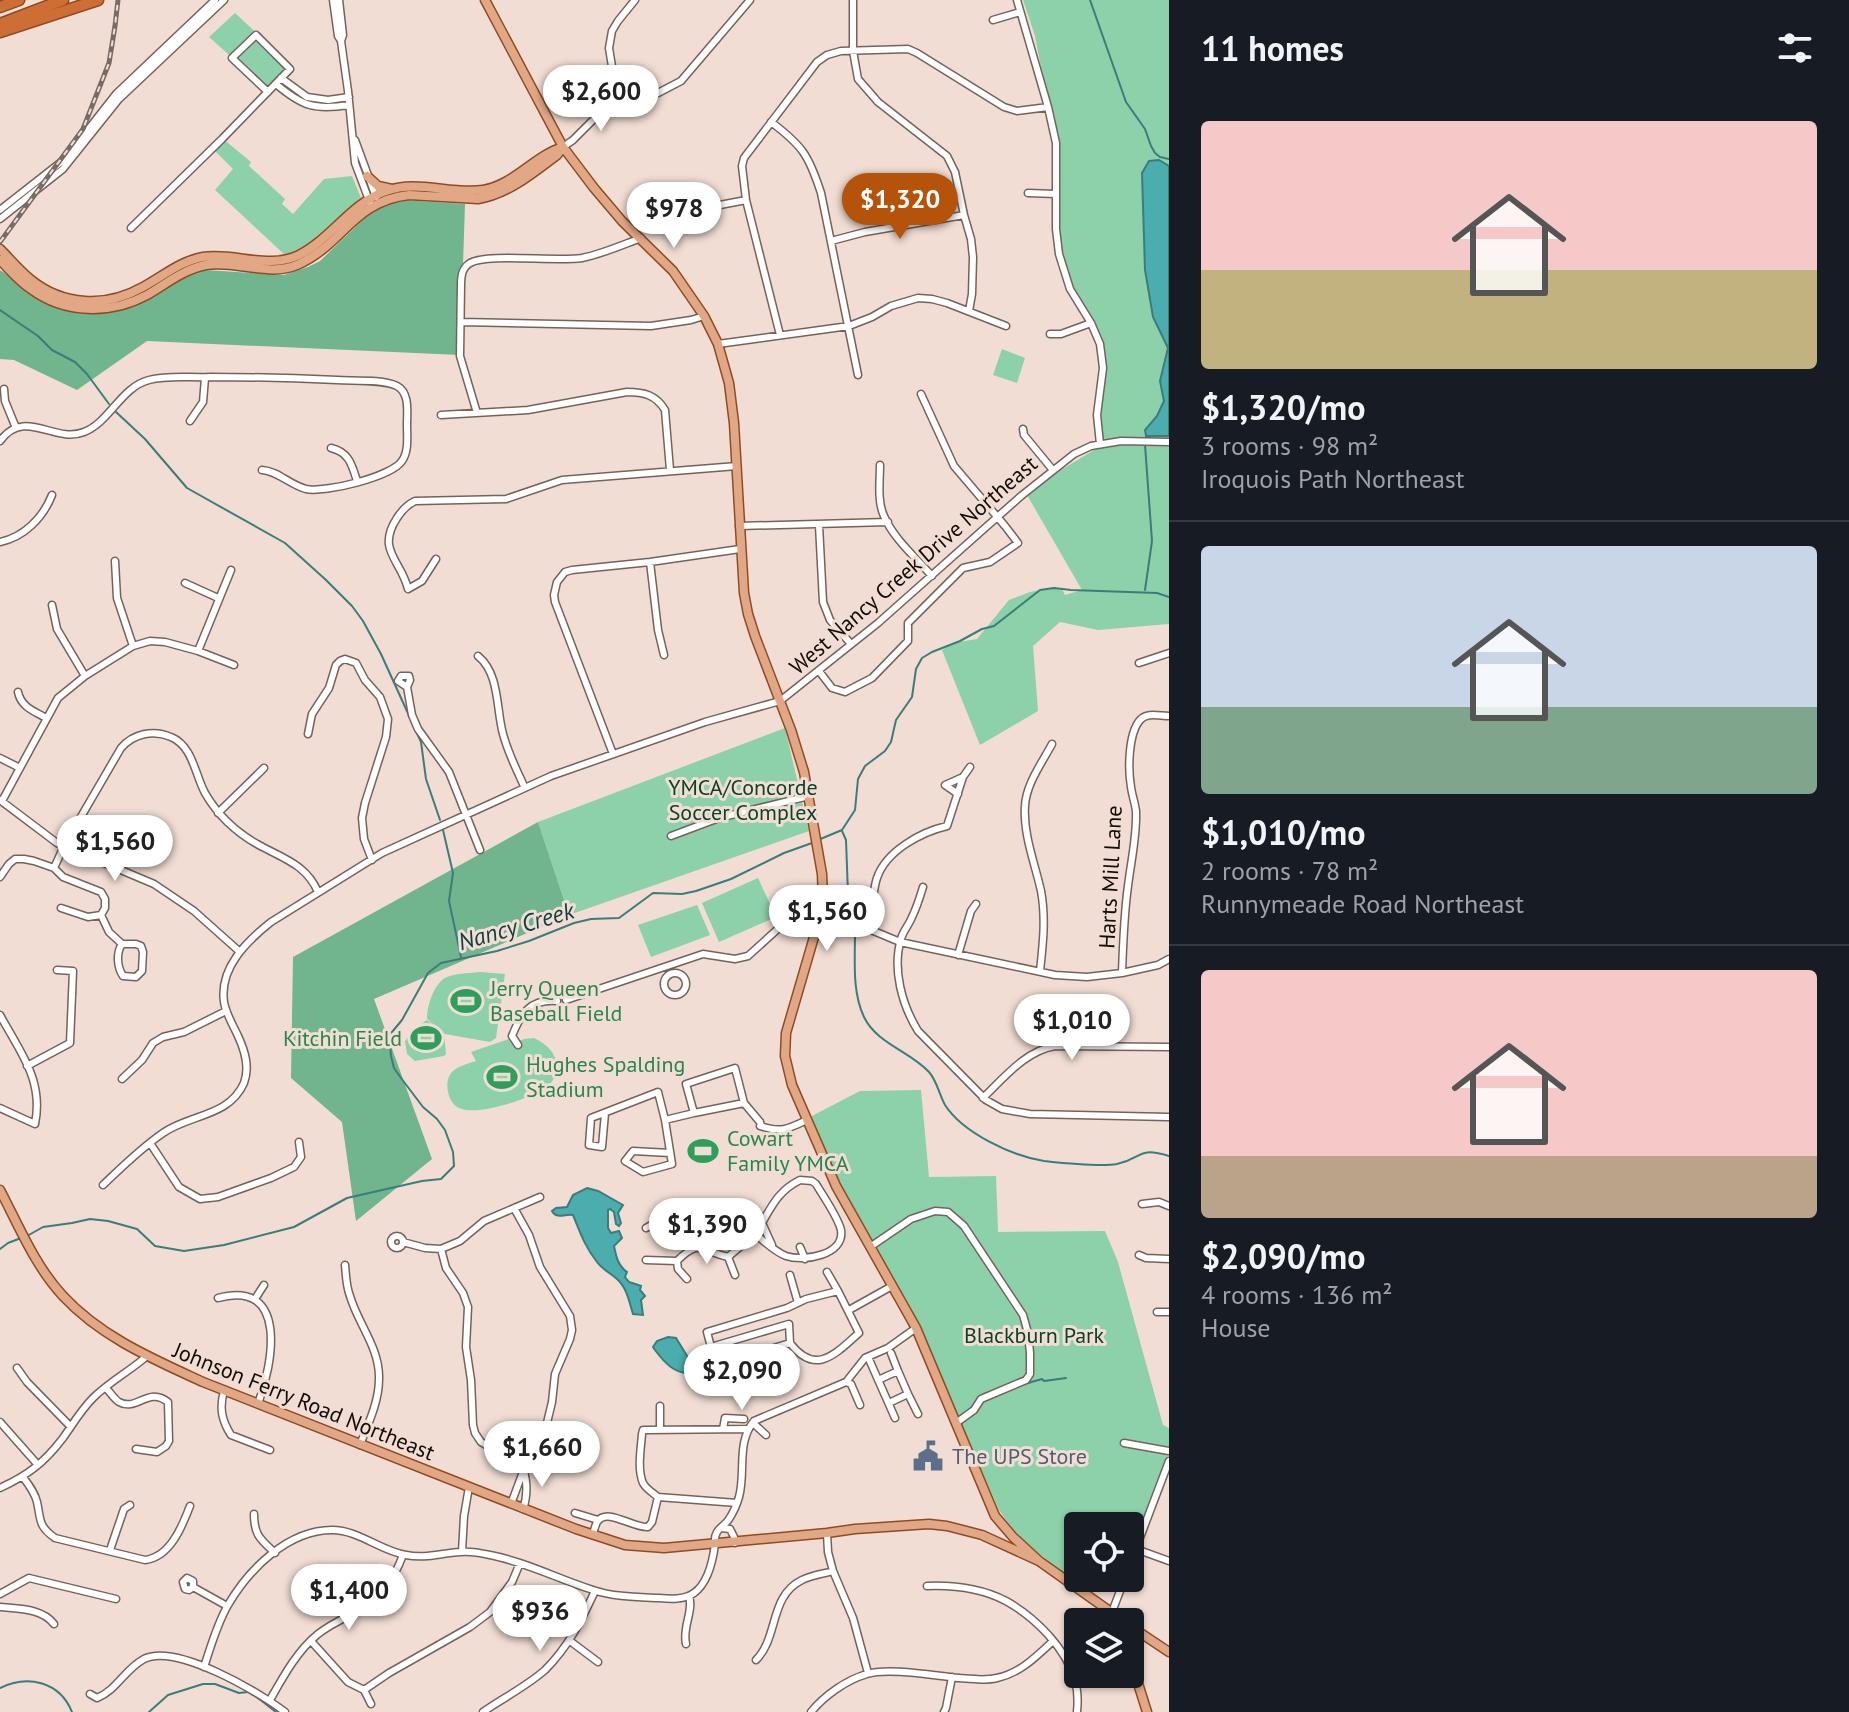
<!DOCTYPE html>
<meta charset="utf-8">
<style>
body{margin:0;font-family:"PT Sans",sans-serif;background:#20242c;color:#f1f3f6;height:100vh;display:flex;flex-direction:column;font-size:30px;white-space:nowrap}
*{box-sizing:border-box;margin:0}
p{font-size:26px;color:#9ea1a6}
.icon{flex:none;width:44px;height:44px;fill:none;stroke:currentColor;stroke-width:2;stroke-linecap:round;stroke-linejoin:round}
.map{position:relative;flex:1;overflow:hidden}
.drawer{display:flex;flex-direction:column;background:#171b24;width:680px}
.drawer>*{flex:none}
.tools{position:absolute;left:1064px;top:1512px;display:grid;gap:16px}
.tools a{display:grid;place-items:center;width:80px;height:80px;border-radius:8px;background:#171b24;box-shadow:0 2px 6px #0004;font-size:40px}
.price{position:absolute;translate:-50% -68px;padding:0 18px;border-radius:28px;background:#fff;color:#222;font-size:26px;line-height:52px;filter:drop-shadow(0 2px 4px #0008)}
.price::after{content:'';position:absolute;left:50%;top:48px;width:24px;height:18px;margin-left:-12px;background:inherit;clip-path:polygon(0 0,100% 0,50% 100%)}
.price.on{background:#b45309;color:#fff}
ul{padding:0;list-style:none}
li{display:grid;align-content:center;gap:16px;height:424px;padding:0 32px}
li+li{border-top:2px solid #363941}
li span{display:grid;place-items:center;height:248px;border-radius:8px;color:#555}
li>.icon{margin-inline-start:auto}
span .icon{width:144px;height:144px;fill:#fffc;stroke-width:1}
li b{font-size:34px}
h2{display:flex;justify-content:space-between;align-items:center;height:96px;padding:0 32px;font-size:34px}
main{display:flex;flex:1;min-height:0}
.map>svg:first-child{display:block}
.green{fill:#8cd1a9}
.forest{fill:#70b58d}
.water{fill:#4badae;stroke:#3a7d7c;stroke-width:2}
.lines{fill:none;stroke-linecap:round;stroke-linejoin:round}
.stream{stroke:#3a7d7c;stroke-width:2}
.minor-casing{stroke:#75635b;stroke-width:9}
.major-casing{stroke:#8d4c26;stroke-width:11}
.highway-casing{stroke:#8d4c26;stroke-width:13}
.minor{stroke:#fff;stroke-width:6}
.major{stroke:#e2a886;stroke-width:8}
.highway{stroke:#ce6e35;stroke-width:10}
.rail-casing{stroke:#786b65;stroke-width:5}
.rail{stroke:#f1ddd3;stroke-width:2;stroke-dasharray:6;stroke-linecap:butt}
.labels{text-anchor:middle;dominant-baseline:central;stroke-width:6;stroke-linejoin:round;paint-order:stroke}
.street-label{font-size:22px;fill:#130c09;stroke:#f1ddd3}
.park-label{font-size:22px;fill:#0a4329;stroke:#f1ddd3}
.leisure-label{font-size:22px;fill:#27864d;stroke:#f1ddd3;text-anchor:start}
.service-label{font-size:22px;fill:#4e5e75;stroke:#f1ddd3;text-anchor:start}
.water-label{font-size:24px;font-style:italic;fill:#124040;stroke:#f1ddd3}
</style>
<main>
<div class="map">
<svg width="1169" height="1712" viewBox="0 0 1169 1712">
<rect width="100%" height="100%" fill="#f1ddd3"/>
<path class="green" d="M1023 0H1169V624L1098 630 1060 622 1033 646 1038 711 980 745 942 650 953 643 977 639 1009 600 1030 592 1055 587 1062 589 1065 595 1082 590 1027 495 1046 479 1104 444 1099 428 1106 363 1101 335 1090 314 1071 293 1060 257 1053 131 1035 36Z
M235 13 290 64 266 88 209 37Z
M222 138 251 162 249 166 285 199 282 204 293 214 324 179 352 176 361 198 311 243 285 255 215 190 233 169 212 148Z
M1002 349 1025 358 1017 383 993 375Z
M785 728 809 831 569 915 538 822Z
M758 878 776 917 719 942 702 903Z
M697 905 710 935 651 957 638 925Z
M481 972 505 974 496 1038 490 1042 445 1034 427 1019C427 1005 434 983 447 977 457 973 470 973 481 972Z
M427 1020 444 1034 446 1054 444 1056 415 1061 407 1054 405 1041 419 1025Z
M534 1038C547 1044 559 1055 556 1071 555 1077 552 1083 547 1087 532 1098 477 1117 459 1108 447 1102 443 1080 453 1071 459 1066 469 1063 476 1061L471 1052 509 1039 512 1044 524 1039Z
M921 1090 929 1177 996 1176 998 1232 1105 1231 1118 1262 1163 1425 1169 1428V1453L1130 1554V1526H1078V1557L1067 1575C1041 1556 1017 1538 999 1510L911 1308 847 1200 810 1117 860 1091Z"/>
<path class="forest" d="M402 200 465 204 460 355 147 341 77 390 14 360 0 359V270L55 307 81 314 116 311 154 297 186 276 205 270 284 275 308 267 320 261 369 214 387 204Z
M538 822 569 915 374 999 432 1159 356 1221 342 1122 291 1078 293 957Z"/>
<path class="water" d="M1159 160 1169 166V436H1146L1145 430 1157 416 1164 401 1160 381 1168 348 1153 317 1145 270 1142 173 1149 161Z
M587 1188 598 1191 623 1205 618 1213 621 1223 619 1226 616 1224 614 1212 610 1209 608 1210V1228L611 1233 619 1231 622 1238 614 1246C616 1256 618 1266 627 1272L625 1277 629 1282 641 1286 640 1290 645 1296 641 1300 643 1315 633 1314C629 1301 627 1288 617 1279 610 1273 602 1269 597 1262 585 1247 580 1232 573 1215 566 1213 557 1220 552 1211L556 1208 567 1207 573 1195Z
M668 1337 676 1338 695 1369 692 1373C675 1375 664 1362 655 1350L653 1347 657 1341Z"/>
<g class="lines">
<path class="stream" d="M1090 0 1126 102 1145 129 1151 146 1155 153 1160 157 1169 159
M0 310 38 336 52 350 75 362 87 374 109 404
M116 412 145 439 187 488 285 543 326 580 352 606 363 621 381 654 421 742 426 779 440 820
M1145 590 1152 541 1145 445
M443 830 453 873 449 901 461 957
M842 831 846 840 848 894
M818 840 842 830 855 810 858 779 865 766 885 751 891 742 896 720 912 697 916 669 922 658 932 652 960 641 982 629 994 626 1040 590 1054 588 1071 590 1157 593 1169 597
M855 933C855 960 852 992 864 1017 877 1044 910 1051 929 1072 937 1081 939 1094 945 1105 963 1133 1012 1156 1044 1161 1063 1163 1099 1167 1117 1164 1143 1159 1136 1146 1169 1156
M27 1236 43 1227 72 1223 90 1219 108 1221 137 1229 155 1246 184 1251 224 1245 294 1227 347 1198 422 1181 441 1179 454 1166 453 1152 445 1130 437 1119 423 1107 401 1078 394 1068 391 1056 390 1044 392 1032 402 1020 428 973 441 963 497 951 529 941 574 923 591 919 619 918 653 893 682 894 696 891 731 879 784 853 812 843
M0 1249 8 1243 21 1238
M1028 1383 1042 1379 1044 1381 1066 1378
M0 1688C28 1674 60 1682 72 1712
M258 1698 276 1712
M149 1712 168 1695 203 1684H215L239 1693 248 1692"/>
<g class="minor-casing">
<path id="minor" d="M333 0 338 36 341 41 348 91 355 163 370 203
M339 0 343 35 341 41
M853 0V51L858 79 878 102 947 156 955 172 964 215 971 239 973 257 972 294 969 311
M1017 0 1048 107 1056 143V229L1059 254 1070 289 1091 323 1100 344 1103 368 1097 415 1100 444
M993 20 1020 12
M281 78 307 97 328 100 349 97
M276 84C303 107 315 110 349 105
M628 97 615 85 609 48 612 31 618 21 635 0
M771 122C803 146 809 156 821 193L858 375
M355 140 376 197
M563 147 573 140 605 108 615 102 628 97 658 93 681 81 750 0
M1028 193 1056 194
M711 204 720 205 746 200
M0 210 65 159 116 94 215 0
M0 219 63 169 119 99 224 0
M131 228 222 139 290 69 256 35 232 58 268 92
M831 241 865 232 964 215
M461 322 651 326 691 320 704 316
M1050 334H1061L1091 323
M780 335 746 200 742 166 744 158 817 62 827 55 841 51 908 49 917 53 1004 107 1017 111 1048 107
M718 344 849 326 872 317 891 306 918 298 932 299 947 303 1006 326
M4 389 5 401 16 428
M477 413 460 356 461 284C461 276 462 268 470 263 487 253 556 262 582 258 602 254 622 245 641 238
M441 415 528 410 627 392C644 392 656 395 665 410L670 470
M190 421 203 402 205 378
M1023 429 1024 435 1052 469
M0 441C25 407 54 444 84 432 110 422 121 387 149 380 168 375 190 378 210 377 252 377 294 378 337 380 353 381 383 379 397 386 410 393 407 412 407 425 407 437 409 451 402 461 391 477 325 493 306 489 290 485 278 471 262 470
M331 448C349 452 352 465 357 481
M880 465C880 481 877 501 884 516 893 538 916 558 932 576
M819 525 823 602 830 620 851 644
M739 526 888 522
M0 542C24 537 43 518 52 495
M436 559 422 581 408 589C401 560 376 550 397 518 402 510 407 505 415 501L506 499 562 480 737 466
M115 561 117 598 133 646
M650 562 658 630 664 655
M185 583 218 598
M52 605 57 629 85 676
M198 651 231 570
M478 656C500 674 496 709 503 734 508 753 517 771 525 788
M1139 663 1169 653
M819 671 832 688 845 692 872 678 908 641V623L963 568 990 562 1018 543 1005 526 954 466 921 394
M407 687 398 681 401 676H409L410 680 407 687 412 715 418 729 449 772 480 850
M18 692C21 707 34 711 46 718
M308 734 312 714 329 688 336 665 340 661 345 659 356 663 365 680 380 697 388 719 386 737 365 803 362 818 364 839 372 860
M613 754 555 602 554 595 557 582 565 572 572 570 650 562 740 549
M0 758 20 768
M958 794 945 785 963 777
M0 800 57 843 154 884 194 911 240 952
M2 801 58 698 85 676 133 646 150 641 165 642 198 651 234 665
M218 813 264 768
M671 836 719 818 809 796
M54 868 64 846 121 748C133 734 153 729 171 737 193 746 195 775 205 793 217 814 236 832 257 844 282 858 306 864 318 892
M0 877 9 864 15 859H24L34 861 54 868 63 877 101 892 105 899V908L101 915 88 917 61 908
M923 887C920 897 917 907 912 917 909 925 903 931 901 939 892 969 902 1005 918 1031L986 1100 1002 1109 1030 1114 1169 1117
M101 915 109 932 122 944
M864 927C876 910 871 895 877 878 886 851 921 832 947 826L963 777 970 767
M122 944H136L141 946 143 952 142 971 136 977 123 976C117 967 116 953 122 944Z
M958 955 971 911 976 904
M1040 971C1043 944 1046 918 1041 891 1035 864 1023 834 1025 806 1026 784 1042 763 1052 744
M664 984a11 11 0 1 1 22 0a11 11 0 1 1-22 0Z
M1122 973C1123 944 1124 914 1128 886 1131 861 1137 836 1136 811 1135 803 1132 795 1131 787 1128 770 1128 734 1140 720 1147 712 1159 716 1169 716
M566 1000 703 954 735 959 748 956 780 927 793 906 802 901 812 900 828 906 864 927 900 942 1055 975 1087 977 1122 973 1158 965 1169 959
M0 1015C20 1052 44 1080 35 1124L0 1108
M518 1045 512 1036C521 1013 530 999 557 1001
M27 1066 70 1043 73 971 57 970
M122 1079 142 1060 153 1043 163 1037 184 1032 226 1011
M983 1098C1004 1078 1025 1051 1055 1046L1169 1047
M744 1103 694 1113 686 1084 735 1068 744 1103 760 1122 761 1126
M605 1113 602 1147 589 1145 591 1118 658 1092 665 1120 694 1113
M665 1120 672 1164 643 1172 625 1161 633 1151 670 1153
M760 1126C781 1133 788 1129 807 1120
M150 1143 179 1187 200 1199 218 1197 271 1178 294 1167 301 1157 299 1142
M800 1180 812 1181 816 1184C823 1196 838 1217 841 1230 845 1255 804 1262 786 1256 775 1252 764 1241 755 1234 770 1212 774 1193 800 1180Z
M103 1185C122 1167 141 1148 163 1133 190 1114 229 1117 244 1083 250 1067 245 1051 238 1036 233 1025 226 1014 224 1002 219 968 247 941 271 922L382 853 551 776 705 722 780 701 878 623 1021 496 1074 454 1091 446 1121 441 1169 442
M725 1204 735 1222 742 1229 755 1234 728 1257
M1142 1204 1159 1202 1169 1206
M762 1223 772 1245
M646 1228 660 1220 674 1215 690 1248
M391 1242a6 6 0 1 1 12 0a6 6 0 1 1-12 0Z
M403 1242 425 1248 441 1249 460 1241 484 1221 540 1197
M800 1247 805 1259
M870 1247 911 1219 935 1211 948 1212 964 1226 1023 1315 1028 1333 1030 1353V1374L1026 1380 981 1399 974 1410 956 1423
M441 1249 446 1268 463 1293 468 1307 466 1347 471 1380 473 1425 475 1433 481 1442 498 1452 514 1455 528 1451 533 1448 545 1431 552 1402 555 1374 570 1339 572 1330 570 1316 540 1267 529 1235 514 1208
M1139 1255 1146 1258 1169 1259
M646 1260 677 1261
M345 1265C346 1275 346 1286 350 1296 358 1324 380 1348 379 1379 379 1402 368 1424 360 1445
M827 1272 838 1291
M790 1275 798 1303
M687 1279 678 1269 677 1261C700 1238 701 1251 728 1257L735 1275
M838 1291 859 1333C836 1353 816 1377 790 1343L719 1365 711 1347 707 1332 787 1308 806 1299Z
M218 1298C289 1279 273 1364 258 1404
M255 1299 264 1285
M849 1310 892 1286
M1157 1312H1169
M711 1347 789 1324 790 1343
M891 1353 898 1371
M868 1357 895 1418
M17 1368 27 1382 70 1426
M878 1380 898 1371 908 1394
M846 1382 851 1384 860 1405
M106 1388C110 1392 114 1399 119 1402 137 1412 148 1386 168 1402L169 1441 166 1446 157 1452 136 1449
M224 1391C219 1408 222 1421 231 1435L270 1450
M889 1403 908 1394 918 1414
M660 1406V1430
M0 1422 38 1465
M753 1423 766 1435
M723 1429 725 1418 744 1419
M1124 1443 1169 1451
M520 1454C525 1474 530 1489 523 1509
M23 1477C29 1485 35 1493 37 1502 41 1520 38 1526 55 1538L145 1560C170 1557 182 1527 190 1506
M0 1488C28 1475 44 1463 63 1438 73 1424 81 1410 93 1398 109 1382 130 1371 147 1356
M737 1503 658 1497C653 1493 646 1489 643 1483 637 1469 641 1448 642 1434L643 1430H648L747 1429
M511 1504 524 1469
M575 1513 598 1520
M254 1514C254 1535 260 1539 275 1553
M721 1528 730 1529 734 1537 735 1543
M827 1533 828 1552 833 1571 853 1618 868 1673
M593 1535C594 1530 595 1526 597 1522 607 1507 632 1528 648 1527L652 1522 658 1497
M1136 1549 1169 1561
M110 1550 124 1509 130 1505
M462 1552 464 1516 469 1487
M1130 1564 1169 1461
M927 1586C953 1585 983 1589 1006 1601 1035 1617 1067 1649 1075 1681 1078 1691 1078 1702 1077 1712
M193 1587 189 1590 185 1589 183 1582 187 1578 193 1581V1587L227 1606
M0 1594 29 1578 116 1599
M0 1607C18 1609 42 1608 54 1624
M1112 1612 1125 1578
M311 1641 348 1682 364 1690 371 1704
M570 1641 598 1662
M686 1644C682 1627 694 1611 689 1596
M756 1660C779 1637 769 1596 802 1580 812 1575 823 1574 833 1571
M204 1667C211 1646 217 1624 228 1605 249 1569 288 1530 332 1530 359 1530 380 1551 406 1555 425 1559 441 1553 460 1552 469 1551 481 1553 490 1555 526 1562 558 1579 593 1590 614 1597 637 1597 659 1598 671 1599 684 1600 694 1593 708 1583 713 1560 715 1544 715 1538 714 1537 717 1532 720 1527 726 1524 729 1519 733 1513 737 1504 739 1497 746 1472 736 1443 754 1421L846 1382 865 1358 888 1348 916 1328
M364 1690 389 1673 470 1627 490 1612 512 1582 520 1563
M90 1694 97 1698C117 1690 125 1669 144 1659 176 1643 259 1692 285 1712
M270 1700C283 1677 297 1651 318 1634 332 1623 347 1617 362 1609 383 1598 395 1576 403 1555
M483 1712C503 1698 527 1686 545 1670 569 1646 581 1621 595 1591
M811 1712C824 1696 846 1680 867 1674 888 1667 936 1676 959 1678 972 1679 984 1681 997 1678 1020 1673 1036 1657 1053 1641
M944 1712 946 1708 952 1677"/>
</g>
<g class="major-casing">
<path id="major" d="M485 0 563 147 594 188 622 221 673 271 704 316 718 344 729 383 734 423 744 593 748 614 755 636 791 730 804 772 822 874 823 897 821 913 786 1033 785 1056 792 1085 836 1186 916 1328 995 1516 1013 1537 1039 1561
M367 176 378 186 392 189
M0 249C10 259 19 270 30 279 63 306 106 308 143 287 162 277 180 261 203 257 234 252 269 270 299 255 331 239 351 203 386 191 417 179 451 195 483 190 514 185 534 156 563 147
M0 260C10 270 19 281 31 289 65 314 110 315 147 295 166 284 184 269 206 265 236 260 269 277 297 265 343 245 353 201 409 195L478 199C508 194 533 173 557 155L563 147
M0 1190C19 1226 35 1266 63 1296 101 1337 153 1359 203 1382L576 1529 625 1545 664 1548 827 1533 855 1529 929 1524 947 1526 982 1535 1039 1561 1125 1622
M1130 1626 1169 1652
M1130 1658 1147 1712"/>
</g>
<g class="highway-casing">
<path id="highway" d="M0 7 19 0
M0 24 63 0
M0 32 98 0"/>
</g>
<use href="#minor" class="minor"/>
<use href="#major" class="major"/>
<use href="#highway" class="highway"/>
<g class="rail-casing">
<path id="rail" d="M0 242 83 129 109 63 115 26 118 0"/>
</g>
<use href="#rail" class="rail"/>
</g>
<defs>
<g id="stadium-bare" transform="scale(2.4)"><path d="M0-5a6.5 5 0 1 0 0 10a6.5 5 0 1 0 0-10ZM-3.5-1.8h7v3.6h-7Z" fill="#2e9e5b" stroke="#f1ddd3" stroke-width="2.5" paint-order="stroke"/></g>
<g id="civic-bare" transform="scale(2.4)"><path d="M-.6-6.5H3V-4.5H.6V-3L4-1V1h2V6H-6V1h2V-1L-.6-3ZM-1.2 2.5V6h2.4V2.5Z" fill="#5c6f8a" stroke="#f1ddd3" stroke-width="2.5" paint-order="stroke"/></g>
</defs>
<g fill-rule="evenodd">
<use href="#stadium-bare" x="466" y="1001"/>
<use href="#stadium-bare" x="426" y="1038"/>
<use href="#stadium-bare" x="502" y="1077"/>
<use href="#stadium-bare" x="703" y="1151"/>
<use href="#civic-bare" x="928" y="1456"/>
</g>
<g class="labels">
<g class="street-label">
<text transform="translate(913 565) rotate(-41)">West Nancy Creek Drive Northeast</text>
<text transform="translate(1110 877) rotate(-87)">Harts Mill Lane</text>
<text transform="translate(304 1401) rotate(22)">Johnson Ferry Road Northeast</text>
</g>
<g class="park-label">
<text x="743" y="787">YMCA/Concorde<tspan x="743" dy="25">Soccer Complex</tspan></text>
<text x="1034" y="1335">Blackburn Park</text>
</g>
<g class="leisure-label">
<text x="490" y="988">Jerry Queen<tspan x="490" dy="25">Baseball Field</tspan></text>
<text x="402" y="1038" text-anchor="end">Kitchin Field</text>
<text x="526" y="1064">Hughes Spalding<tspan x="526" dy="25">Stadium</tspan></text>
<text x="727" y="1138">Cowart<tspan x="727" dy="25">Family YMCA</tspan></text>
</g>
<g class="service-label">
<text x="952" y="1456">The UPS Store</text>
</g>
<g class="water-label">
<text transform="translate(516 926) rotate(-16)">Nancy Creek</text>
</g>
</g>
</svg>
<div class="tools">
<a><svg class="icon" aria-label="locate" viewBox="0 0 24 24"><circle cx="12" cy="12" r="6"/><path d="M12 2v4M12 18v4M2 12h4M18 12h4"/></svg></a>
<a><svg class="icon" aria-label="layers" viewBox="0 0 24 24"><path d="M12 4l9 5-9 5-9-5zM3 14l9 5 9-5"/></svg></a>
</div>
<b class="price" style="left:601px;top:133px">$2,600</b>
<b class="price on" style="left:900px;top:241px">$1,320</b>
<b class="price" style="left:674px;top:250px">$978</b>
<b class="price" style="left:115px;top:883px">$1,560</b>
<b class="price" style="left:827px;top:953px">$1,560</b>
<b class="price" style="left:1072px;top:1062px">$1,010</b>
<b class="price" style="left:707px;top:1266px">$1,390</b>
<b class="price" style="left:742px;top:1412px">$2,090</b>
<b class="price" style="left:542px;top:1489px">$1,660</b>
<b class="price" style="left:349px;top:1632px">$1,400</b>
<b class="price" style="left:540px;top:1653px">$936</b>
</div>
<section class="drawer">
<h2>11 homes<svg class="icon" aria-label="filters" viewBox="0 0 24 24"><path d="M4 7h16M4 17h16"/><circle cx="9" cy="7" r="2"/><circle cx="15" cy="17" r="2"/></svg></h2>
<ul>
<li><span style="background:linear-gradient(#f6c9c9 60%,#c2b280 0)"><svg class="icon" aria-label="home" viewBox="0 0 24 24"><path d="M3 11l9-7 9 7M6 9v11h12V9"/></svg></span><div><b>$1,320/mo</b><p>3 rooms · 98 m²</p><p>Iroquois Path Northeast</p></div></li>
<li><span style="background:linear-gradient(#c9d6e8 65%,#7fa58c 0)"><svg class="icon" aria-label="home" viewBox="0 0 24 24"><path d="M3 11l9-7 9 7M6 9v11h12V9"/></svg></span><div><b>$1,010/mo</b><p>2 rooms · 78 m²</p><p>Runnymeade Road Northeast</p></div></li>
<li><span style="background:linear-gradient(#f6c9c9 75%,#b9a48a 0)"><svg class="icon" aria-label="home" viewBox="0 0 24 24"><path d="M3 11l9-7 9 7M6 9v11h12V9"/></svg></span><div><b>$2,090/mo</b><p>4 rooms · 136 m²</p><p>House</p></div></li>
</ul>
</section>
</main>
